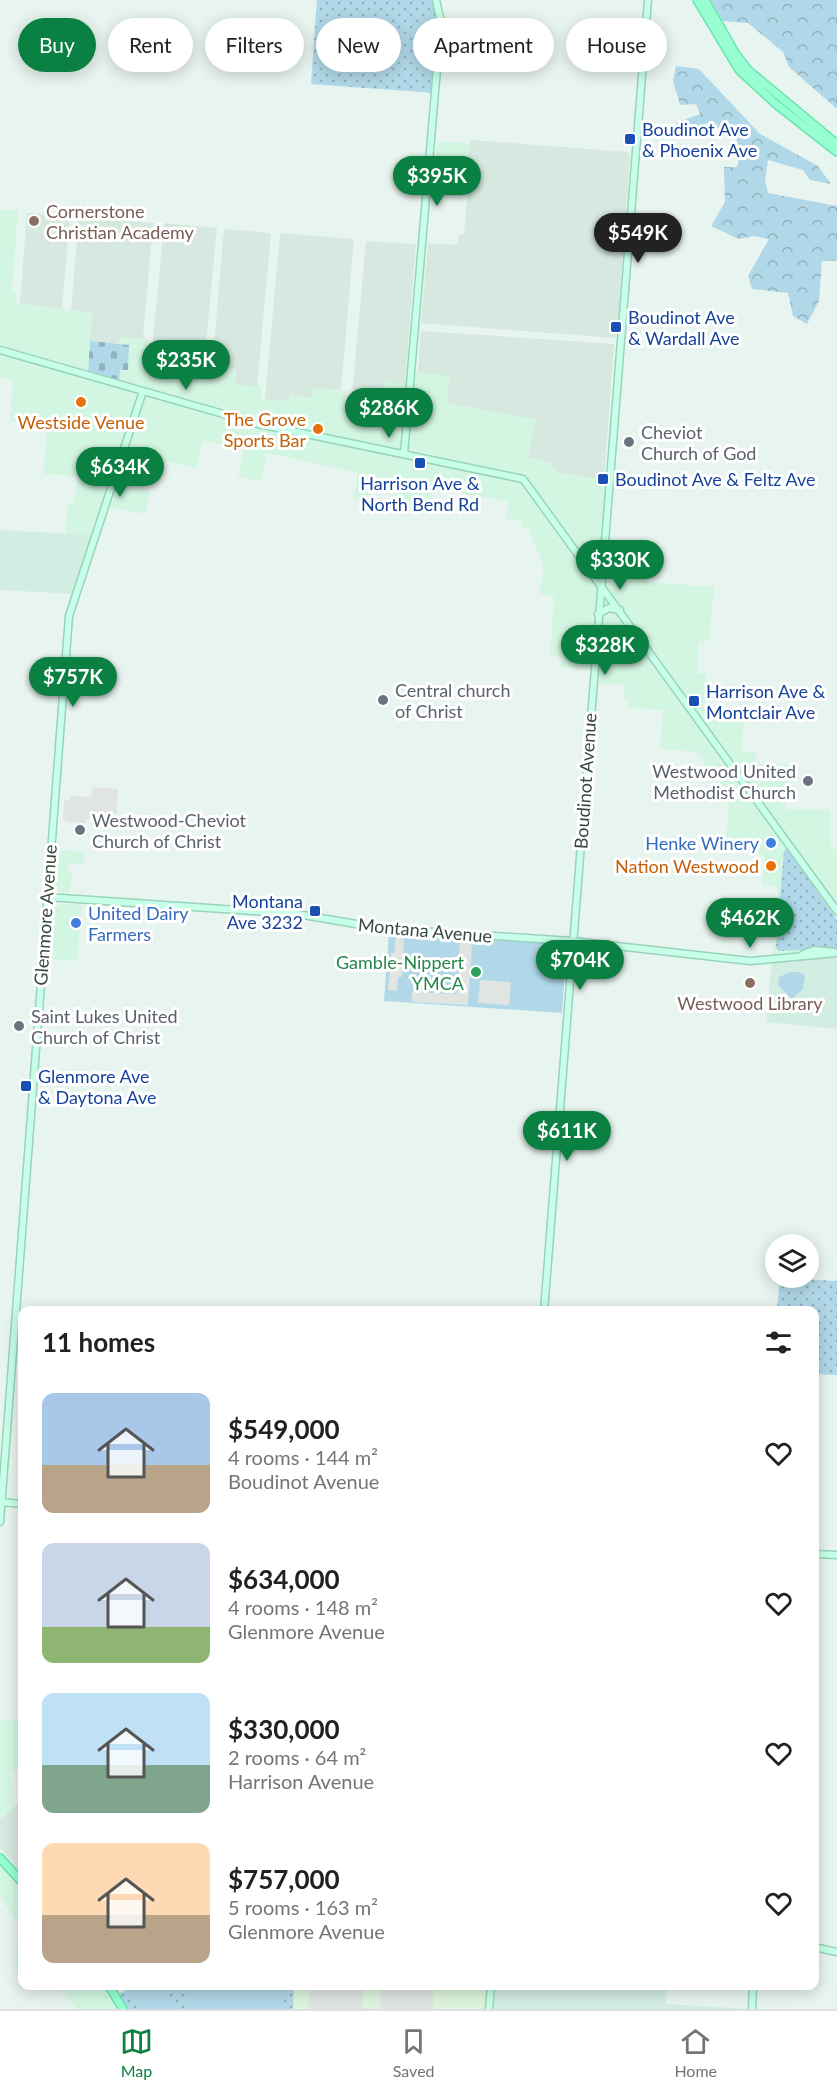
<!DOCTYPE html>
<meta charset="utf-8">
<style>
body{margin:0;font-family:Lato,sans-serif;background:#f6f6f6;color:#202124;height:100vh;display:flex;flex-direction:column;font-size:22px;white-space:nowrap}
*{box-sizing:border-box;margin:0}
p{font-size:20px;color:#757577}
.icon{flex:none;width:33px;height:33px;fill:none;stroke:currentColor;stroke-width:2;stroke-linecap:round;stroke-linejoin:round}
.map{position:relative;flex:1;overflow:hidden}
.sheet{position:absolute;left:18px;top:1306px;width:801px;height:684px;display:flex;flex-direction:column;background:#fff;border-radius:12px;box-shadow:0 3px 15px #0003}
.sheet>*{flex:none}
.banner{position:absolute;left:18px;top:18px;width:801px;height:54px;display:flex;gap:12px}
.buttons{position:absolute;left:765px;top:1234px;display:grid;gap:12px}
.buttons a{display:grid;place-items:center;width:54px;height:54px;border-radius:50%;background:#fff;box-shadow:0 3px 15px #0003;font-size:30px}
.price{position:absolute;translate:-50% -51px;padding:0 14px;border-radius:21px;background:#0b8043;color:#fff;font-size:20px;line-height:39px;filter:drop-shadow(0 2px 3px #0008)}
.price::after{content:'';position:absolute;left:50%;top:36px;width:18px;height:14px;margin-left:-9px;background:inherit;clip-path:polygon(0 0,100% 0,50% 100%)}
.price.on{background:#222;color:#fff}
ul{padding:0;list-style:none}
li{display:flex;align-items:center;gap:18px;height:150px;padding:0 24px}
li span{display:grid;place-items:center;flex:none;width:168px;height:120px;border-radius:12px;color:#555}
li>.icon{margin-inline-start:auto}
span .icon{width:72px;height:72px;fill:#fffc;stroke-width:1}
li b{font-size:26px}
h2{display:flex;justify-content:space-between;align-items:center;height:72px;padding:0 24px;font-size:26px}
.tag{padding:0 21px;border-radius:27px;background:#fff;box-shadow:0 3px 15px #0003;font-size:21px;line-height:54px}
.tag.on{background:#0b8043;color:#fff}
.tab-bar{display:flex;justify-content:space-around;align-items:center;height:84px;border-top:2px solid #e0e0e0;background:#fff;font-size:16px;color:#757577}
.tab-bar a{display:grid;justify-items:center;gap:3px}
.tab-bar .on{color:#0b8043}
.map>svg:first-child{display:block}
.residential{fill:#d6e8e0}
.commercial{fill:#d3f6e2}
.education{fill:#d2ede2}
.medical{fill:#dcf5dc}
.forest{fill:url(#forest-crowns)}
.cemetery{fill:url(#cemetery-stones)}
.park{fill:url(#park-dots)}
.garden{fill:#b1d8e8}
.parking{fill:#e0e5e2}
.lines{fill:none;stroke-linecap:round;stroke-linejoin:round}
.secondary-casing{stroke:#98d4bb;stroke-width:9}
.primary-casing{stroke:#66e5ac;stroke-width:10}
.secondary{stroke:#c7ffe9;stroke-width:6}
.primary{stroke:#97ffd2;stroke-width:7}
.transit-dot{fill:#1a4fb4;stroke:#fff;stroke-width:2}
.education-dot{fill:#8d6e63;stroke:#fff;stroke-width:2}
.food-dot{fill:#e8710a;stroke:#fff;stroke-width:2}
.worship-dot{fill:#6b7280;stroke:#fff;stroke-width:2}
.shop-dot{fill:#3f7fe0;stroke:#fff;stroke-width:2}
.leisure-dot{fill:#2e9e5b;stroke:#fff;stroke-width:2}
.labels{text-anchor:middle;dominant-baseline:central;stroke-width:6;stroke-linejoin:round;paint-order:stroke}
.transit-label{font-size:18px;fill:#164399;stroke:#fff;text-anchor:start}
.education-label{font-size:18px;fill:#785e54;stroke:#fff;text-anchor:start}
.food-label{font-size:18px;fill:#c56008;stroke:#fff;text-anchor:end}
.worship-label{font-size:18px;fill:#5b616d;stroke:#fff;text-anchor:start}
.street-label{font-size:18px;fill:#37483e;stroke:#fff}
.shop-label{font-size:18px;fill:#366cbe;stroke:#fff;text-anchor:end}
.leisure-label{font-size:18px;fill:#27864d;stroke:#fff;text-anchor:end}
</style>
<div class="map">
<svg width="837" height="2009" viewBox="0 0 837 2009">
<defs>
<pattern id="forest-crowns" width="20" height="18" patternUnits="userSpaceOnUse" patternTransform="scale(1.5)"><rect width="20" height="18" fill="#b1d8e8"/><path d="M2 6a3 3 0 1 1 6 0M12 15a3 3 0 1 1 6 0" fill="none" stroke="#91b1bd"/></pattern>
<pattern id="cemetery-stones" width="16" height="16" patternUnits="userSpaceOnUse" patternTransform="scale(1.5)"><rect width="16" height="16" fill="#b1d8e8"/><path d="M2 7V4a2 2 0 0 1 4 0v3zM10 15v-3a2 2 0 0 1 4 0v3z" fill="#91b1bd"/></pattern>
<pattern id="park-dots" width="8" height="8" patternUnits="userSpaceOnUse" patternTransform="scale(1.5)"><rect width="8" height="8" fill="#b1d8e8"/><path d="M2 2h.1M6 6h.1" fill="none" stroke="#91b1bd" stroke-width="1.8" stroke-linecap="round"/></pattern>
</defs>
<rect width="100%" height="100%" fill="#e8f4ef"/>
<path class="residential" d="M471 140 627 152 630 155 617 335 614 338 421 323 428 243 457 245 459 235H464L469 176H460L463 164H466Z
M27 213 70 216 62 309 20 304Z
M79 217 153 223 143 339 120 337 119 344 90 341 92 313 71 310Z
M164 223 217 228 203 373 196 379 173 376 152 350Z
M224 229 271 233 257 387 235 385 236 369 212 367Z
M280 233 354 239 341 390 313 389 312 398 290 395 289 401 265 399Z
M366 241 416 244 405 384 384 383 382 411 351 407Z
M421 331 614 344 604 480 561 473 551 467V464L527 457 536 420 447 403 449 377 418 372Z
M22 1801V1874L0 1848V1819Z"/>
<path class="commercial" d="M444 141 471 144V149H468L466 165 462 164 460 175 439 174 435 169 437 143Z
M0 210 18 211 12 291 16 292V303L92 313 88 375 128 370 129 346 119 344 120 337 148 339 147 350 176 351 173 376 196 379 197 372H207L208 367 236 369 235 384 261 387V399L289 401V395L312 398V389L346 391 345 406 382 411 384 382 410 384 411 371 449 376 448 403 536 420 528 457 552 464 551 467 561 473 609 481 605 545 644 548 643 577 649 578V582L714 587 709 641 699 642 697 673 707 674 705 714 744 716 742 751 756 752V763L788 765 785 809H830L831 849H837V953L772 959 778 887 762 885 765 857 755 853 756 845 726 842 729 803 719 802 721 776 704 774 705 764 696 752 660 749 663 710 627 707 628 699H624L625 685 593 683 594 670 559 667 560 656 550 655 554 597 539 593 544 568 528 528 521 527 522 522 506 518 509 502 434 488 429 515 390 507 396 480 374 476 368 503 353 500 358 473 267 453 260 482 238 476 244 448 202 441 197 468 150 458 142 489 150 492 146 514 105 506 94 535 65 534 68 503H74L78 476 43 474 47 434 42 433V424L10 421 13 380 0 378Z
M56 850 85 852 84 864 69 863 68 871 72 872 70 893 52 890Z
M61 904 82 905 77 961 47 959 51 910Z
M0 1720 22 1721V1765L11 1773 14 1808 0 1817Z
M0 1858 22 1882V1973L16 1971 17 1923 0 1896Z
M60 1986H109L123 2009H76Z"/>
<path class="education" d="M0 530 94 535 75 594 0 590Z
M837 953V1029L766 1022 772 959Z
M491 1986H667L666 2004 751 2009H489Z"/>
<path class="medical" d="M294 1986H491L489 2009H293Z"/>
<path class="forest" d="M711 0H837V109L789 67 783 52 748 23 723 21Z
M676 66 699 69 760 134 818 166 831 184 810 180 803 170 768 160 765 181 768 193 837 206V261H822L819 301 807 324 793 316 788 293 752 289 748 276 769 239 754 236 739 239 711 226 725 202 724 167H737L741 151 734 133 710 126 678 129 676 123 700 114 696 104 680 105 673 81Z"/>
<path class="cemetery" d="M90 341 129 345 128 370H120L119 384 88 375Z"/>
<path class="park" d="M317 0H436L440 15 435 93 311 84Z
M788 849 837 920V948L778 951 776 947 784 851Z
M780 1278 837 1281V1375L815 1374 814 1311H747V1307L777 1309Z
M133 1986H294L293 2009H123L115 1996Z"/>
<path class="garden" d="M389 933 567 944 562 1013 384 1001Z
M790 972H798L805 975 803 989 792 999 778 985 779 977Z
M138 1986H161L174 2009H139L129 1991Z
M206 1986H284L282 2009H189L183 1999Z"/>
<path class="parking" d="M93 787 118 789 116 819 106 818 105 825 97 824V820L86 819V823L68 822 63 819 64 800 70 801 71 796 91 797Z
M396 936 404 937 402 977H398L397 991 388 990 391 953H394Z
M460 943 472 944 468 1005 412 1002V992L457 994Z
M480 980 511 982 509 1005 478 1003Z
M310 1986H364L362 2008 375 2009H308Z
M381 1986H434L433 2009H379Z"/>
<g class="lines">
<g class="secondary-casing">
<path id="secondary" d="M0 350 258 424 523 479 837 911
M404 454 441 22 436 0
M580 556 590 559 604 553
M598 614 609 608 620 610
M47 897 297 914 386 929 572 941 750 961 837 953
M803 954 814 950 834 952
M544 1311 648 0
M0 1502 22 1504
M0 1522 69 616 143 391
M814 1554 837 1555
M814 1947 837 1952
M489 2009 491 1986
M752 2009 753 1986"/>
</g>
<g class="primary-casing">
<path id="primary" d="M697 0 739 70 777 105 837 152
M705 0 735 53 748 70 837 144
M0 1858 22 1882
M109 1986 123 2009"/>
</g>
<use href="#secondary" class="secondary"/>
<use href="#primary" class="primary"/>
</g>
<g class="transit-dot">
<rect x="624" y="133" width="12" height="12" rx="3"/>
<rect x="610" y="321" width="12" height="12" rx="3"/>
<rect x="414" y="457" width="12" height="12" rx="3"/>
<rect x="597" y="473" width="12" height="12" rx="3"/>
<rect x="688" y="695" width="12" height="12" rx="3"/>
<rect x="309" y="905" width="12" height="12" rx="3"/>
<rect x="20" y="1080" width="12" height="12" rx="3"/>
</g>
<g class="education-dot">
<circle cx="34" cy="221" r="6"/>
<circle cx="750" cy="983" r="6"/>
</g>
<g class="food-dot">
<circle cx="81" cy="402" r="6"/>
<circle cx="318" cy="429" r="6"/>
<circle cx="771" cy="866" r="6"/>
</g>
<g class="worship-dot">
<circle cx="629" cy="442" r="6"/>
<circle cx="383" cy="700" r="6"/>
<circle cx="808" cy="781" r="6"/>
<circle cx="80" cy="830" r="6"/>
<circle cx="19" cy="1026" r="6"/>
</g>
<g class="shop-dot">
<circle cx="771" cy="843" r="6"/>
<circle cx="76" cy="923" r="6"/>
</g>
<circle class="leisure-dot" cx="476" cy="972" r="6"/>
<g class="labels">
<g class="transit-label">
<text x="642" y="129">Boudinot Ave<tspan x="642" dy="21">&amp; Phoenix Ave</tspan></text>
<text x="628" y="317">Boudinot Ave<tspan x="628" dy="21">&amp; Wardall Ave</tspan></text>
<text x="615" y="479">Boudinot Ave &amp; Feltz Ave</text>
<text x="420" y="483" text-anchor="middle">Harrison Ave &amp;<tspan x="420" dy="21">North Bend Rd</tspan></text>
<text x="706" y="691">Harrison Ave &amp;<tspan x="706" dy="21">Montclair Ave</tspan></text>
<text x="303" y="901" text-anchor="end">Montana<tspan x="303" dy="21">Ave 3232</tspan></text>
<text x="38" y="1076">Glenmore Ave<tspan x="38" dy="21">&amp; Daytona Ave</tspan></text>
</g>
<g class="education-label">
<text x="46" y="211">Cornerstone<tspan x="46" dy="21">Christian Academy</tspan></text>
<text x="750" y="1003" text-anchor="middle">Westwood Library</text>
</g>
<g class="food-label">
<text x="306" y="419">The Grove<tspan x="306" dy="21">Sports Bar</tspan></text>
<text x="81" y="422" text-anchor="middle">Westside Venue</text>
<text x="759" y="866">Nation Westwood</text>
</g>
<g class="worship-label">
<text x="641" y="432">Cheviot<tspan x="641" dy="21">Church of God</tspan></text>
<text x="395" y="690">Central church<tspan x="395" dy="21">of Christ</tspan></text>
<text x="796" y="771" text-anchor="end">Westwood United<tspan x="796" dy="21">Methodist Church</tspan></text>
<text x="92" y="820">Westwood-Cheviot<tspan x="92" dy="21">Church of Christ</tspan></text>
<text x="31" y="1016">Saint Lukes United<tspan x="31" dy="21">Church of Christ</tspan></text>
</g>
<g class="street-label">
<text transform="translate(585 781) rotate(-86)">Boudinot Avenue</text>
<text transform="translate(45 915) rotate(-86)">Glenmore Avenue</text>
<text transform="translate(425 930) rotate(5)">Montana Avenue</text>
</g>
<g class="shop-label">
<text x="759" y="843">Henke Winery</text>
<text x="88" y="913" text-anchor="start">United Dairy<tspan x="88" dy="21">Farmers</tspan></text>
</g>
<g class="leisure-label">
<text x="464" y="962">Gamble-Nippert<tspan x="464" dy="21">YMCA</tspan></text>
</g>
</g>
</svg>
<div class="buttons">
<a><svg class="icon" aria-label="layers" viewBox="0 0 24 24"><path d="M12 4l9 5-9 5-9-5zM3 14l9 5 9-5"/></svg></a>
</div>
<b class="price" style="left:437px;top:207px">$395K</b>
<b class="price on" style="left:638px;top:264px">$549K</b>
<b class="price" style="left:186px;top:391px">$235K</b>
<b class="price" style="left:389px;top:439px">$286K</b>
<b class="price" style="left:120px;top:498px">$634K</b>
<b class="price" style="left:620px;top:591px">$330K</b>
<b class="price" style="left:605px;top:676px">$328K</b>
<b class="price" style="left:73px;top:708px">$757K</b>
<b class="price" style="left:750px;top:949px">$462K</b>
<b class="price" style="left:580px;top:991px">$704K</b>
<b class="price" style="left:567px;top:1162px">$611K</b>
<div class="banner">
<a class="tag on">Buy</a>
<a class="tag">Rent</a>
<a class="tag">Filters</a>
<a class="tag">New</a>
<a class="tag">Apartment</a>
<a class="tag">House</a>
</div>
<section class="sheet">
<h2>11 homes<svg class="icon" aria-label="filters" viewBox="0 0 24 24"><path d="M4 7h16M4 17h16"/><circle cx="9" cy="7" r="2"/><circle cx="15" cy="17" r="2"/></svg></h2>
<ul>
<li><span style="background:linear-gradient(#a9c7e8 60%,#b9a48a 0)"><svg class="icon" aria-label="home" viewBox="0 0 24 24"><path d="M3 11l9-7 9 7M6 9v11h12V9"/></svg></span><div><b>$549,000</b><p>4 rooms · 144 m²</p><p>Boudinot Avenue</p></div><svg class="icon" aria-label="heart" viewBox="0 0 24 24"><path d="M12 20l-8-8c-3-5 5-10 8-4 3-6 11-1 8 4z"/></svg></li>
<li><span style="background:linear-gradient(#c9d6e8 70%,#8fb573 0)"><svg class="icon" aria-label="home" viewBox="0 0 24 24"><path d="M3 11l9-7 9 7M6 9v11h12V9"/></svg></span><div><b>$634,000</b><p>4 rooms · 148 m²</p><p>Glenmore Avenue</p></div><svg class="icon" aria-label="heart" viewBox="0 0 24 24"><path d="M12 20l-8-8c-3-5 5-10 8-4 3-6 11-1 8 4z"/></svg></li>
<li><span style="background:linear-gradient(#bfe0f5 60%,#7fa58c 0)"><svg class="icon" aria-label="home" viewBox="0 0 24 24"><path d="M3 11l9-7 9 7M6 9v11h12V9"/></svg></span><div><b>$330,000</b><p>2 rooms · 64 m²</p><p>Harrison Avenue</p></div><svg class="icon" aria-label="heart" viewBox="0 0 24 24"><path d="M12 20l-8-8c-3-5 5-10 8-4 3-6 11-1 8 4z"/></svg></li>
<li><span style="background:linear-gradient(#ffd9b3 60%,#b9a48a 0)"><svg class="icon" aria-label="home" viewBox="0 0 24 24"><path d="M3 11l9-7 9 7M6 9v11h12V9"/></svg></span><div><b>$757,000</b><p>5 rooms · 163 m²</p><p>Glenmore Avenue</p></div><svg class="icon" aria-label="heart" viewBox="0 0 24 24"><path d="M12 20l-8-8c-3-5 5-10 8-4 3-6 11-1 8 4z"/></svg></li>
</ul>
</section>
</div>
<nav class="tab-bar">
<a class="on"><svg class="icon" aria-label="map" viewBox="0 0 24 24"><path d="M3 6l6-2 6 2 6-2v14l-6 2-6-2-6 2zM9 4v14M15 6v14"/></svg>Map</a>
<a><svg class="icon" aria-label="saved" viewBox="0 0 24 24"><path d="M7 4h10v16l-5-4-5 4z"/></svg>Saved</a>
<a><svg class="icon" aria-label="home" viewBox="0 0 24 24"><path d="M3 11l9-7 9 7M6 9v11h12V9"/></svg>Home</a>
</nav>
